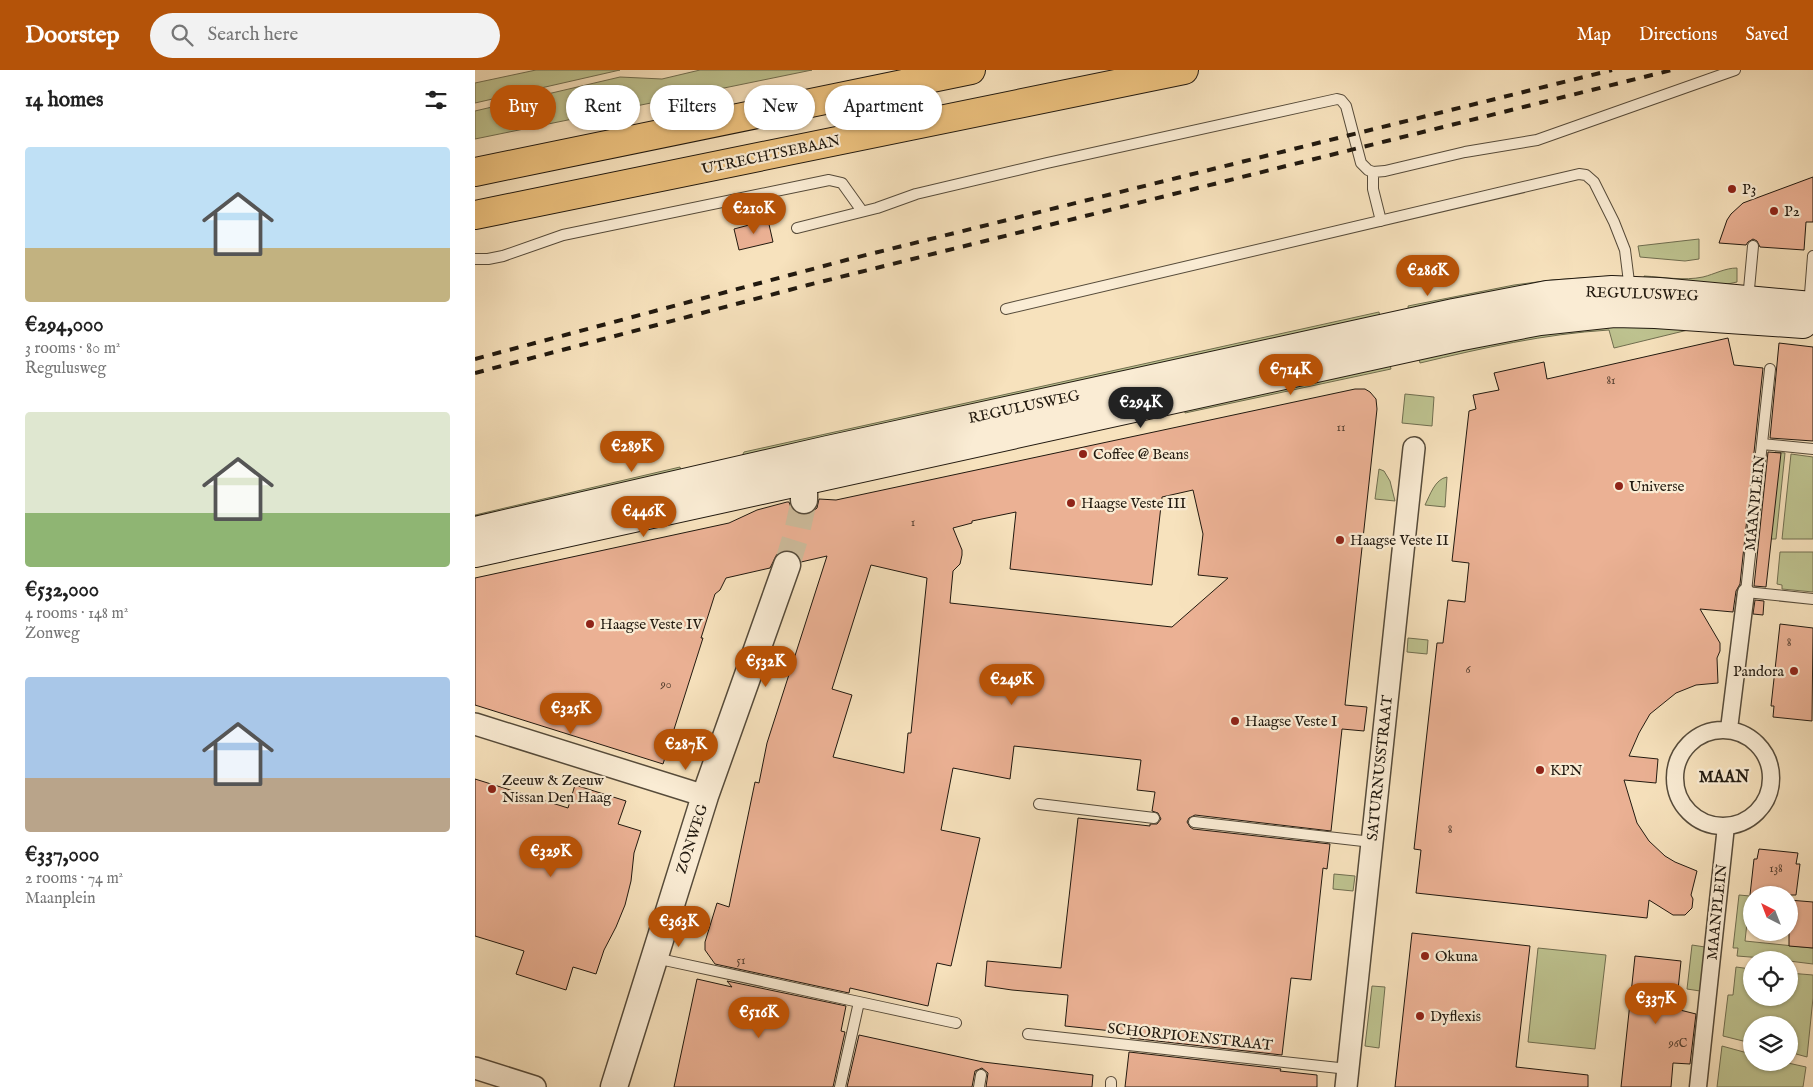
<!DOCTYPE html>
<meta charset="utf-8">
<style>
body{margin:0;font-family:"IM FELL English",serif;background:#f2f2f2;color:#222;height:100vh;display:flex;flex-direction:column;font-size:19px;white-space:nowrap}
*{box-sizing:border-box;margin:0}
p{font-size:16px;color:#767676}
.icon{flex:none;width:28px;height:28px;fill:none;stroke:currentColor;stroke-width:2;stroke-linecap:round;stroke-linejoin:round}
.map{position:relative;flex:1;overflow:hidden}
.sheet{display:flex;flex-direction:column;background:#fff;width:475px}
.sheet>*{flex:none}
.top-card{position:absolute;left:15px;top:15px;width:475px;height:45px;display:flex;gap:10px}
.needle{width:32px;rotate:318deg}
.fabs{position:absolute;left:1268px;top:816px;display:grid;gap:10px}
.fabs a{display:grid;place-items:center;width:55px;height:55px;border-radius:50%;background:#fff;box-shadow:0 1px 4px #0004;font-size:25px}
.price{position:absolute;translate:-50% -42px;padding:0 11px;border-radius:18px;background:#b45309;color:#fff;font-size:16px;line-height:32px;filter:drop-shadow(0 1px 2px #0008)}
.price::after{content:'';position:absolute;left:50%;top:30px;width:15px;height:11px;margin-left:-8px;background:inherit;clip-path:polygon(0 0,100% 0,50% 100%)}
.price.selected{background:#222;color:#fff}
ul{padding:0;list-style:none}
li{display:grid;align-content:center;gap:10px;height:265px;padding:0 25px}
li span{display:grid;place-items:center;height:155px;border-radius:5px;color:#555}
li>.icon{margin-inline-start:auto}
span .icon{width:90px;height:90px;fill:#fffc;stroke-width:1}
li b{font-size:21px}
h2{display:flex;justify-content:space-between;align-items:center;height:60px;padding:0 25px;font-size:21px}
.tag{padding:0 18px;border-radius:22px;background:#fff;box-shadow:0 1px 4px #0004;font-size:18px;line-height:45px}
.tag.selected{background:#b45309;color:#fff}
header{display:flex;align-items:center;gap:30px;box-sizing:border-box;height:70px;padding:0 25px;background:#b45309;color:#fff}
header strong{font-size:24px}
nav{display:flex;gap:28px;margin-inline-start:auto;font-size:18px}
.search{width:350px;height:45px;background:#f2f2f2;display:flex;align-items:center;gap:12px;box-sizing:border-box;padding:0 18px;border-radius:28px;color:#767676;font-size:19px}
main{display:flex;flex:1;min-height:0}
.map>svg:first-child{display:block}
.green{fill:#bec390;stroke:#706e50}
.building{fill:#ebb194;stroke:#21190f;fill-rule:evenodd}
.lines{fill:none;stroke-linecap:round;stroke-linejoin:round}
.tertiary-tunnel{stroke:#ccba9a;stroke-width:26;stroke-dasharray:26 13;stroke-linecap:butt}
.service-casing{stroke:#564b3a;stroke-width:12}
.pedestrian-casing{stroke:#564b3a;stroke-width:19}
.minor-casing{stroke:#564b3a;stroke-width:24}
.tertiary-casing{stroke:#564b3a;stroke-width:29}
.secondary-casing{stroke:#21190f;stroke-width:30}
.motorway-casing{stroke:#21190f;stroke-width:30}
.service{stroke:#faecd4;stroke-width:10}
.pedestrian{stroke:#faecd4;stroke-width:16}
.minor{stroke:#faecd4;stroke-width:21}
.tertiary{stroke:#faecd4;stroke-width:26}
.secondary{stroke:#faecd4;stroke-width:28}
.motorway{stroke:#ecc17e;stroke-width:28}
.rail{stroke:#21190f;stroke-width:4;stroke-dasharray:9 9;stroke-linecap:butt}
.poi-dot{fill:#8f2418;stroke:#faecd4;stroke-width:2}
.labels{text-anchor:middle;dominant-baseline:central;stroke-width:4.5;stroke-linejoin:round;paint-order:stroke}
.number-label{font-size:12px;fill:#543f30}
.street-label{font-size:15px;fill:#21190f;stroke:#faecd4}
.poi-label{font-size:15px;fill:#21190f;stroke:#faecd4;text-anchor:start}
.neighbourhood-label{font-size:16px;font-weight:bold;fill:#21190f;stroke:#faecd4}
</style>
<header>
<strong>Doorstep</strong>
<div class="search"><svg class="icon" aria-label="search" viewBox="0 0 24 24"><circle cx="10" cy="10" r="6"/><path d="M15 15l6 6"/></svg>Search here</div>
<nav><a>Map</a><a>Directions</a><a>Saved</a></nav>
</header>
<main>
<section class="sheet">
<h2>14 homes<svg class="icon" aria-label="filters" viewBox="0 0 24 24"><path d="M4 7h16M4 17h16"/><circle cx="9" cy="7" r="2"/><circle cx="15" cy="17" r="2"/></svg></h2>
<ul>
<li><span style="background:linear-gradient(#bfe0f5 65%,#c2b280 0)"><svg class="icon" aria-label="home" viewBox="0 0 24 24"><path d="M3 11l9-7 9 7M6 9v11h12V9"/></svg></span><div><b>€294,000</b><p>3 rooms · 80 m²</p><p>Regulusweg</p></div></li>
<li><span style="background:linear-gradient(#dfe7d0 65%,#8fb573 0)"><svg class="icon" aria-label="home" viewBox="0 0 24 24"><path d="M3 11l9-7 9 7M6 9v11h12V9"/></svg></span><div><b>€532,000</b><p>4 rooms · 148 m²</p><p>Zonweg</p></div></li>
<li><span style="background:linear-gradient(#a9c7e8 65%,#b9a48a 0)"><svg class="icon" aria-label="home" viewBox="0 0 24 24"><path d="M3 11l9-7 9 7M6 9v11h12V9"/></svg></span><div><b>€337,000</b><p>2 rooms · 74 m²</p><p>Maanplein</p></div></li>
</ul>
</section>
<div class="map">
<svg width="1338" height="1017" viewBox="0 0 1338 1017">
<rect width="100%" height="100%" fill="#f7e2bd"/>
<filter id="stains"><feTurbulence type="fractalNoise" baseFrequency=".004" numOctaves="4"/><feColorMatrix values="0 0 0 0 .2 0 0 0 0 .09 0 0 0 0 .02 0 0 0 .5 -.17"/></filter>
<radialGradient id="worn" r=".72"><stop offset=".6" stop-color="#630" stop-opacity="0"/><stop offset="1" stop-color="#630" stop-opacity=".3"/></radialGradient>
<path class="green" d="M61 0H145L0 33V13Z
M225 0H337L0 69V41L145 7 187 9Z
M1224 169V189L1210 191 1165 187 1163 176Z
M1262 198V212L1248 215 1169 216V206C1188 207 1209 211 1228 207 1240 204 1250 198 1262 198Z
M1136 206 1135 216 934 245 933 236 1039 215 1077 210Z
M904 242 906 252 264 392 269 382Z
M1129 254 1213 260 1139 278 1134 260C1069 264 1008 278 945 293L943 284Z
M914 291 916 299 710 343 709 338Z
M930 324 959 327 957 356 927 353Z
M1300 382 1310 383 1301 469H1291Z
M1316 384 1338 387V469H1307Z
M205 397 207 405 0 453V445Z
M904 399 909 401 915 411 920 431 900 429Z
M972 407 970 437 950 435C955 425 960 409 972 407Z
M1305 482H1338V522L1307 519V515L1302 514Z
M933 568 953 570 952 584 932 582Z
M859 804 880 806 878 821 858 819Z
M1264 825 1275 826 1270 871 1338 878V894L1314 891V890L1262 886 1263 878H1258Z
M1217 875 1230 877 1225 921 1212 919Z
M1063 878 1131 885 1120 979 1053 972Z
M1261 897 1276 899V928H1314V903L1338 905V928L1332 987 1314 982V955H1276V973L1248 966 1253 925H1258Z
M897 916 910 917 904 978 890 976Z
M1247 976 1276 984V992L1313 993 1331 997 1328 1017H1242Z"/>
<path class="building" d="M1338 107V152H1331L1329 180 1285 177 1282 171 1278 169 1273 172 1271 175 1244 173 1252 150 1256 144 1268 133Z
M293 150 298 172 264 180 259 159Z
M1253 268 1259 295 1288 298 1265 514 1261 521 1258 542 1225 539 1245 573V581L1242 588 1243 613 1221 615 1201 623 1175 644 1164 663 1154 686 1183 689 1181 713 1149 710 1162 753 1174 771 1190 786 1200 792 1222 801 1216 825 1218 829 1217 838 1210 845H1198L1174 830 1172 848 941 823 946 780 939 779 962 573H968L973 530 990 532 994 493 977 491 994 341 1001 339 998 325 1024 320 1019 303 1069 292 1072 309Z
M1304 273 1338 277V371L1295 368Z
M880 319H890L895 322 901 329 902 339 870 635 892 637 889 661 867 659 856 761 720 745 714 748 712 752 715 757 718 759 855 774 852 799 848 798 836 910 816 908 807 985 655 968 656 963 590 956 593 925 537 920 510 916 512 891 586 898 603 748 675 756V754H682L686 749 683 743 677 741 680 722 662 720 666 690 539 676 535 709 478 698 466 760 505 768 476 896 462 893 453 936 375 918 374 923 240 894 230 880V872L242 833 254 837 280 712 284 713 292 673 352 486 326 492 323 485 317 481 309 480 302 484 295 498 251 508 245 520 240 524 226 568H228L188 694 0 635V508L254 453 282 440 312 432H314L316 438 321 443 329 445 336 443 342 438 344 429 361 430ZM718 420 728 464 723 505 753 508 697 557 475 533 478 501 485 494 487 485V480L478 458 497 453V451L541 442 535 499 677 515 687 427ZM396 495 452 508 436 663H433L429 703 358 687 377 625 357 619Z
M1293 382 1306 383 1291 517 1279 516Z
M1280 530 1289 531 1288 545 1278 544Z
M1305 554 1338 558 1337 651 1298 647 1299 636H1296Z
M0 709 93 738 100 715 151 731 143 754 166 761 159 783 156 811 150 835 141 857 129 880 121 904 98 897 91 920 41 904 49 881 0 866Z
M1284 779 1323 783 1321 794H1325L1321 825H1275L1279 789H1282Z
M1314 830 1338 832V878L1314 876Z
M937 863 1055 876 1041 997 1113 1005V1017H920Z
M1160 886 1206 891 1201 939 1221 944 1215 994 1198 993 1196 1017H1146Z
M222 909 257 917 252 911 371 936 366 961 370 962 358 1017H199Z
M384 965 508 992 618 1005 617 1017H511L513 1003 507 998 500 1001 497 1017H372Z
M654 982 806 999 805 1001 842 1005V1017H650Z"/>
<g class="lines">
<path class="tertiary-tunnel" d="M312 495 322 462 329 430"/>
<g class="service-casing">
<path id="service" d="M898 102 910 101 990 82 1062 70 1260 0
M322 158 402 138 441 124 572 93 862 29 866 30 871 36 886 93 893 100 898 102V119L906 151
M0 189H13L28 186 88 165 354 110 367 113 387 141
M1274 219 1278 176
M1335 224 1338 186
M531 239 1104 104 1111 105 1119 112 1139 152 1150 180 1155 220
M1295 299 1271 522 1338 529
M1287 374 1338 379
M564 734 679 748
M719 752 897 772
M180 888 384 932 365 1017
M384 932 481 953
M553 964 873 999
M504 1017 506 1005
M636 1017V1012"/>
</g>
<g class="pedestrian-casing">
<path id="pedestrian" d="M1254 659 1271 522
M1200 708a48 48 0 1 1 96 0a48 48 0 1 1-96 0Z
M1223 1017 1251 756"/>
</g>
<g class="minor-casing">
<path id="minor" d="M0 654 230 726
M0 998 60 1017
M871 1017 939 378"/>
</g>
<g class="tertiary-casing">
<path id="tertiary" d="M324 389 329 414V430
M139 1017 230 726 312 495"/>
</g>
<g class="secondary-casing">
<path id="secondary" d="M0 461 353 380 979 243 1072 225 1137 220 1184 222 1338 236
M0 483 982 267 1065 251 1139 243 1180 244 1328 254"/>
</g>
<g class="motorway-casing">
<path id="motorway" d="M0 102 496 0
M0 145 709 0"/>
</g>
<use href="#service" class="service"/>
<use href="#pedestrian" class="pedestrian"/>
<use href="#minor" class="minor"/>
<use href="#tertiary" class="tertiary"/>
<use href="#secondary" class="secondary"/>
<use href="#motorway" class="motorway"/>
<path class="rail" d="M0 289 375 189 1137 0
M0 303 333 215 1197 0"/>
</g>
<g class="poi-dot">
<circle cx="1257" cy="119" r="5"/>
<circle cx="1299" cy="141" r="5"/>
<circle cx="608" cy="384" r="5"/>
<circle cx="1144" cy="416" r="5"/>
<circle cx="596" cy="433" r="5"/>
<circle cx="865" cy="470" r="5"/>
<circle cx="115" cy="554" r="5"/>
<circle cx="1319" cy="601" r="5"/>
<circle cx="760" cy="651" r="5"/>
<circle cx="1065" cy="700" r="5"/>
<circle cx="17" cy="719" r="5"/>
<circle cx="950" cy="886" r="5"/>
<circle cx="945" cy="946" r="5"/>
</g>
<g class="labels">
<g class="number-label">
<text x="1136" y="310">81</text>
<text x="866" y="357">11</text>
<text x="438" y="452">1</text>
<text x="1314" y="572">8</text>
<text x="993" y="599">6</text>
<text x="191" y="614">90</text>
<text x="975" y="759">8</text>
<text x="1301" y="798">138</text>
<text x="266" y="890">51</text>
<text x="1203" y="973">96C</text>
</g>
<g class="street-label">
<text transform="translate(296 85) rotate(-12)">UTRECHTSEBAAN</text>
<text transform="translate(1167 224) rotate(2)">REGULUSWEG</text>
<text transform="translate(549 337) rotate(-12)">REGULUSWEG</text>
<text transform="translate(1280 433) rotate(-84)">MAANPLEIN</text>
<text transform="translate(905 698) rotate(-84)">SATURNUSSTRAAT</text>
<text transform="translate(217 769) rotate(-72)">ZONWEG</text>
<text transform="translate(1242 842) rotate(-84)">MAANPLEIN</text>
<text transform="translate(715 967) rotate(6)">SCHORPIOENSTRAAT</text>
</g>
<g class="poi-label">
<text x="1267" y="119">P3</text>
<text x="1309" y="141">P2</text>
<text x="618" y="384">Coffee @ Beans</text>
<text x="1154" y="416">Universe</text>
<text x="606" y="433">Haagse Veste III</text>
<text x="875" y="470">Haagse Veste II</text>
<text x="125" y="554">Haagse Veste IV</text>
<text x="1309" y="601" text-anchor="end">Pandora</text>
<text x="770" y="651">Haagse Veste I</text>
<text x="1075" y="700">KPN</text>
<text x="27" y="710">Zeeuw &amp; Zeeuw<tspan x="27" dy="17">Nissan Den Haag</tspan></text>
<text x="960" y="886">Okuna</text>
<text x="955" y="946">Dyflexis</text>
</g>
<g class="neighbourhood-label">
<text x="1249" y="708">MAAN</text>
</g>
</g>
<rect width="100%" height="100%" filter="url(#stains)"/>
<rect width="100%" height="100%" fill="url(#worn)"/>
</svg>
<div class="fabs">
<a><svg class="needle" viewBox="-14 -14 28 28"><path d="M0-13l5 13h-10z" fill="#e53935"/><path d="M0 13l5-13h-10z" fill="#767676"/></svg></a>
<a><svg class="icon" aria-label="locate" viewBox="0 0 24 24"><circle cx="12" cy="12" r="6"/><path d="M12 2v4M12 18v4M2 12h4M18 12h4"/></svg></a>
<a><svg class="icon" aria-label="layers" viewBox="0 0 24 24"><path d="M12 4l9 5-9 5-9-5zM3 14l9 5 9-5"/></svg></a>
</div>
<b class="price" style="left:279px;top:165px">€210K</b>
<b class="price" style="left:953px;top:227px">€286K</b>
<b class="price" style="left:816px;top:326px">€714K</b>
<b class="price selected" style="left:666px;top:359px">€294K</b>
<b class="price" style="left:157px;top:403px">€289K</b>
<b class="price" style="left:169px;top:468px">€446K</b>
<b class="price" style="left:291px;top:618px">€532K</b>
<b class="price" style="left:537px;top:636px">€249K</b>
<b class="price" style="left:96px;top:665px">€325K</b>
<b class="price" style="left:211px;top:701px">€287K</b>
<b class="price" style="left:76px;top:808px">€329K</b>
<b class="price" style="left:204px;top:878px">€363K</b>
<b class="price" style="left:1181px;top:955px">€337K</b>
<b class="price" style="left:284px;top:969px">€516K</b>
<div class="top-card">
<a class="tag selected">Buy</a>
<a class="tag">Rent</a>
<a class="tag">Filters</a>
<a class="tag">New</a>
<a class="tag">Apartment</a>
</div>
</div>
</main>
